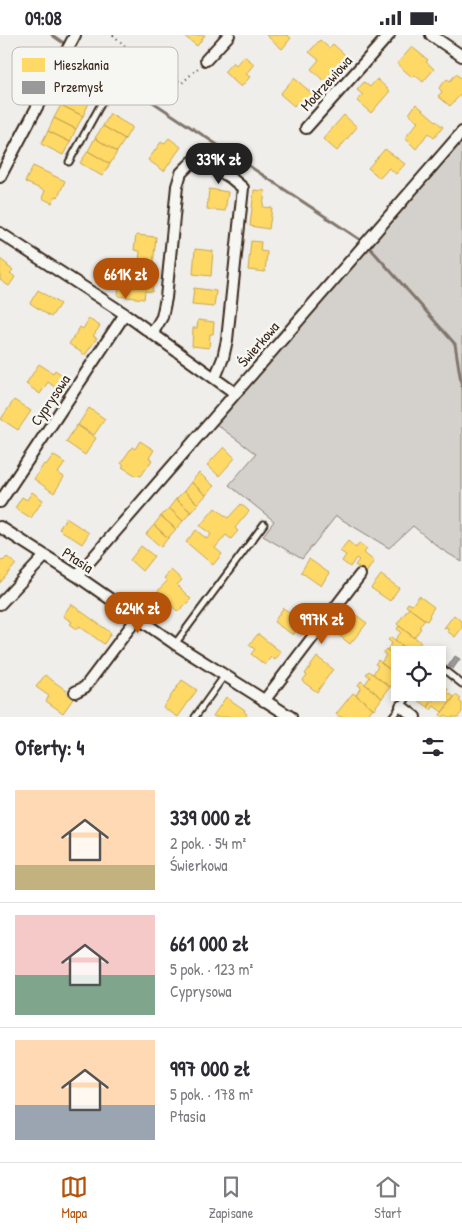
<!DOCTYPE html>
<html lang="pl">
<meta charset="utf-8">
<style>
body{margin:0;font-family:"Patrick Hand",sans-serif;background:#f2f2f3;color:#2b2b33;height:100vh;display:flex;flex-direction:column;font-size:19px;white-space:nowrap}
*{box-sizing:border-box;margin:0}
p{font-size:16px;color:#7c7c81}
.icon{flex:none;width:28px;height:28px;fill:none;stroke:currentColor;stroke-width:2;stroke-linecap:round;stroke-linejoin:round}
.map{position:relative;height:682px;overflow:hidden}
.drawer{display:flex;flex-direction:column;background:#fff;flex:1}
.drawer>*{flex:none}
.tools{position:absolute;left:391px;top:611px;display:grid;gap:10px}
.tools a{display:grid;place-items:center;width:55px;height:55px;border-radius:0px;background:#fff;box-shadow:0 2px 8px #0003;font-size:25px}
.price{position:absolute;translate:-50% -42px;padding:0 11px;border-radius:18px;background:#b45309;color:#fff;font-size:16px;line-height:32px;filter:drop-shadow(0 1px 2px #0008)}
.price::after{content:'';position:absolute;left:50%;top:30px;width:15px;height:11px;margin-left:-8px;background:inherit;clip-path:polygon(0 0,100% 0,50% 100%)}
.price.on{background:#222;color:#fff}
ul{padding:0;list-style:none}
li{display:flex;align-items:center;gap:15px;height:125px;padding:0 15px}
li+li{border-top:1px solid #e1e1e2}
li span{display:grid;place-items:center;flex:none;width:140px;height:100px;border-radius:0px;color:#555}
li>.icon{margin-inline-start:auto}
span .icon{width:60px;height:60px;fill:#fffc;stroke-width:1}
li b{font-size:21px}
h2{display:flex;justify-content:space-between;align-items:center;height:60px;padding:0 15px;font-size:21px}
.status{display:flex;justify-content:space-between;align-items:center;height:35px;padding:0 25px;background:#fff;direction:ltr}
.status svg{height:14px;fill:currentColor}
.tab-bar{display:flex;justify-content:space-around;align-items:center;height:70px;border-top:1px solid #e1e1e2;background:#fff;font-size:14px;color:#7c7c81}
.tab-bar a{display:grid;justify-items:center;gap:2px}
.tab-bar .on{color:#b45309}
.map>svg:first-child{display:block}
.green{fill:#d4d1cc;stroke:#887e75}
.homes{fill:#ffd966;stroke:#c4a450}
.industry{fill:#999;stroke:#7d7874}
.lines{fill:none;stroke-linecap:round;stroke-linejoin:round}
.stream{stroke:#81766d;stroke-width:3}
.service-casing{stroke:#3b2a1e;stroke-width:9}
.minor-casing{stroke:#3b2a1e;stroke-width:14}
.path{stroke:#3b2a1e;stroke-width:2;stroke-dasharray:1 4;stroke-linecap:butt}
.service{stroke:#f6f6f2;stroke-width:5}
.minor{stroke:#f6f6f2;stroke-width:10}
.labels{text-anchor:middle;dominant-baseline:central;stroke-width:5;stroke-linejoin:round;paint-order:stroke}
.street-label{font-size:15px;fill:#3b2a1e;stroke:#f6f6f2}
.key{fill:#f6f6f2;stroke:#beb9b2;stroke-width:1}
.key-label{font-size:14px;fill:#3b2a1e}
</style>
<div class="status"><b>09:08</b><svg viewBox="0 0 49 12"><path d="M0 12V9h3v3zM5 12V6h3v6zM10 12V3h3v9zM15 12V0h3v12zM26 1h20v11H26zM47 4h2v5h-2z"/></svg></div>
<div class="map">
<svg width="462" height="682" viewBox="0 0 462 682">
<rect width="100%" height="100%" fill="#efeeea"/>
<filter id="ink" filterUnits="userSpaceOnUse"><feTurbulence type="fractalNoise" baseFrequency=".02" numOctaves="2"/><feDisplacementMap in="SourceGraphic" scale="10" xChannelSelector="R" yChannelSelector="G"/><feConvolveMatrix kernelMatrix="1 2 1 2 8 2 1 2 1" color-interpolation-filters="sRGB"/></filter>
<g filter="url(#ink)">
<path class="green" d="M462 107V527L441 514 413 491 389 513 336 481 302 524 263 501 274 486 229 450 256 419 216 389 217 384Z"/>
<path class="homes" d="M183 0H205L197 11Z
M266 0H287L291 3 282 14Z
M320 5 329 13 333 9 346 21 324 46 311 34 319 25 309 17Z
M412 12 428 25 426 27 434 34 423 47 415 40 412 42 397 29Z
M244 21 254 29 246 39 250 42 241 52 224 37 233 27 236 30Z
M456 39 462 44V58L450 71 438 61 442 57 439 53 447 44 450 46Z
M294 43 314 60 304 71 298 66 294 71 280 59Z
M377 44 390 56 371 78 357 66 363 60 357 55 364 47 370 52Z
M68 56 89 68 83 81 61 70Z
M416 69 443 92 434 103 428 98 416 114 405 103 418 87 409 79Z
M61 70 83 81 76 94 54 83Z
M110 79 132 92 125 104 103 91Z
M344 80 357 92 337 116 323 104Z
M54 83 76 94 70 107 48 96Z
M103 91 125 104 117 117 95 103Z
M48 96 70 107 63 120 41 109Z
M95 103 117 117 110 129 88 116Z
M169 103 181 112 164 136 148 125 161 107 164 109Z
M385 114 405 129 396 139 389 133 380 143 368 133Z
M88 116 110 129 102 141 80 128Z
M33 131 65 146 58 162 55 161 52 168 42 163 45 156 25 147Z
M209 154 228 157 225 176 207 174Z
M254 155 265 156 263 172 272 173 269 194 250 191Z
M136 200 156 202 153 230 139 229 140 216 134 215Z
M251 206 261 207 260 216 267 217 265 237 248 235Z
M195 214 213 216 211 241 193 239Z
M0 224 8 230 7 231 13 235 10 238 15 242 9 251 0 245Z
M138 238 154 240 152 257 145 256 144 264 118 261 120 240 138 242Z
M194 253 216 256 214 272 192 270Z
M38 255 60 269 51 282 30 268Z
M89 284 100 291 93 301 97 303 85 320 69 309 80 292 83 294Z
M198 285 214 287 213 299H210L209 313 192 311 193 293H197Z
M39 329 53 338 55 335 65 342 57 354 48 347 40 359 26 349Z
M14 365 31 376 18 395 1 384Z
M89 373 105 384 94 400 78 390Z
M77 390 96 403 85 420 66 407Z
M140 406 154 415 149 423 152 425 141 441 138 440 137 441 122 432 124 430 121 428 132 412 135 414Z
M224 412 235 423 219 441 207 430Z
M53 420 65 428 58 438 64 442 54 458 34 444 44 429 46 430Z
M199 438 214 451 206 460 191 447Z
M191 447 206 460 198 469 184 456Z
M184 456 198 469 191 477 176 464Z
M32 457 43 465 31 483 15 473 22 462 27 465Z
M176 464 191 477 183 486 169 473Z
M241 469 249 476 235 493 238 496 231 504 226 500 215 513 222 519 213 530 186 507 196 495 207 504 211 499 200 491 215 473 228 483Z
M169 473 183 486 176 494 161 481Z
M161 481 176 494 168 503 154 490Z
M66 483 89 498 82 509 59 494Z
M154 490 168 503 161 512 146 499Z
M348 506 356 513 359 508 367 514 364 518 374 526 366 538 355 530 359 525 356 523 350 532 342 526 346 520 340 516Z
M141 511 154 521 142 536 130 525Z
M7 522 16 529 0 548V524L3 526Z
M309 524 329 538 321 551 301 537Z
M171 535 182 545 177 550 191 564 178 577 157 557 167 546 164 543Z
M381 540 399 553 390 566 371 553Z
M419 561 434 572 429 580 430 581 427 586 406 571 408 568 412 570Z
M71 569 111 598 104 609 79 591 77 594 70 589 72 587 63 581Z
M283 573 303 586 293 600 274 587Z
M409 573 425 585 419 592 421 593 414 603 397 589Z
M352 577 367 588 350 609 336 598Z
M454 580 462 587V593L455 602 447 596 449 594 447 592 444 593Z
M399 591 421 607 412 618 395 605 401 597 397 594Z
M258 599 281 617 275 625 271 622 265 630 251 619 255 614 249 610Z
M391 602 412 618 410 620H400V626L387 615 392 608 388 605Z
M386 614 400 626V639L398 641 381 628 386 620 383 618Z
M317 622 333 634 317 657 302 646 307 640 305 639Z
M378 625 398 641 390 652 373 639 378 631 375 629Z
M369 636 390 652 382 663 365 649 370 642 366 639Z
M45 640 67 656 65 658 73 664 63 678 46 666 49 661 36 652Z
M182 645 197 655 178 682 163 672Z
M361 646 382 663 374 674 356 660 361 652 358 650Z
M443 651 448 654 447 657 454 662 442 677 434 671 431 675 428 672Z
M438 655 439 656 428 672 415 663 419 658H438Z
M353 658 373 673 366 682H340L336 679Z
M456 660 461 664 459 666 462 668V677L458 682H448L445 680 442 682 440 680Z
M226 662 245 675 244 677 247 679 245 682H215L213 681Z"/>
<path class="industry" d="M455 621 460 624 453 634 448 631Z"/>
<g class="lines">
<path class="stream" d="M52 0 65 9
M73 14 359 204
M371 214 455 309 462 353"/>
<g class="service-casing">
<path id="service" d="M59 31 106 60 69 127
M175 609 264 489
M438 630 462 649
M195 682 225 640
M392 682 411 658"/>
</g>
<g class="minor-casing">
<path id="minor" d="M431 0 462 21
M206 25 229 0
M306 93 389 0
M0 142 75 0
M0 198 125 279 235 358
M152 299 162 282 166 263 177 151 181 138 192 127 207 128 231 143 243 153 227 305 223 323 215 343
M0 467 125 279
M0 492 77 541 175 609 291 682
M77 541 462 97
M0 569 45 521
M75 657 85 652 137 583
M264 666 360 540
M401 671 415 682"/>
</g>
<path class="path" d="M113 0 134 19 182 48 199 32"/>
<use href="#service" class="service"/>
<use href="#minor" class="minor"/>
</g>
</g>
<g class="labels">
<g class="street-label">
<text transform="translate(326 48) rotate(-48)">Modrzewiowa</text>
<text transform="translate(258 309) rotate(-49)">Świerkowa</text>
<text transform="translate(50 365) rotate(-56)">Cyprysowa</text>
<text transform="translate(78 525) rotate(33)">Ptasia</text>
</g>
</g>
<rect x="12" y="12" width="166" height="58" rx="8" class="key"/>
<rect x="22" y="23" width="23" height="14" fill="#ffd966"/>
<rect x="22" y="46" width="23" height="13" fill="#999"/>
<g class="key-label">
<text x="54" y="35">Mieszkania</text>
<text x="54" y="57">Przemysł</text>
</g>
</svg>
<div class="tools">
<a><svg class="icon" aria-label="locate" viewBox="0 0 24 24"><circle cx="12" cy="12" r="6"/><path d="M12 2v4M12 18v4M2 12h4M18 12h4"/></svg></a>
</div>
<b class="price on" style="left:219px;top:150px">339K zł</b>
<b class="price" style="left:126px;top:265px">661K zł</b>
<b class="price" style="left:138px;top:599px">624K zł</b>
<b class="price" style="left:322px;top:610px">997K zł</b>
</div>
<section class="drawer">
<h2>Oferty: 4<svg class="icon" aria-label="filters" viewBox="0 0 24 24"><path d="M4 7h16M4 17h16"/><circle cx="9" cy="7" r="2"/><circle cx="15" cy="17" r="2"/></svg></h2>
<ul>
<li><span style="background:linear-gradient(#ffd9b3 75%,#c2b280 0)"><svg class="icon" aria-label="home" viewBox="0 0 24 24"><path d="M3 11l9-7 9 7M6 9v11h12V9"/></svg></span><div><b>339 000 zł</b><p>2 pok. · 54 m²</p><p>Świerkowa</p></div></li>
<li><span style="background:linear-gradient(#f6c9c9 60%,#7fa58c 0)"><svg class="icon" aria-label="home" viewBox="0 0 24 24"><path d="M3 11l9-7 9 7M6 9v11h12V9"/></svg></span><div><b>661 000 zł</b><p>5 pok. · 123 m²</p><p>Cyprysowa</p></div></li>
<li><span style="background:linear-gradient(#ffd9b3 65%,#9aa5b1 0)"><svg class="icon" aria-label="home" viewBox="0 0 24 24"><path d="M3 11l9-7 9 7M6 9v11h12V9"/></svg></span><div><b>997 000 zł</b><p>5 pok. · 178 m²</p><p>Ptasia</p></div></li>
</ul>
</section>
<nav class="tab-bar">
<a class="on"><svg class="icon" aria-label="map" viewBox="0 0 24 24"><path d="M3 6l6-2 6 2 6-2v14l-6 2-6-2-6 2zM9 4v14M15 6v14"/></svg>Mapa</a>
<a><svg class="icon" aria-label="saved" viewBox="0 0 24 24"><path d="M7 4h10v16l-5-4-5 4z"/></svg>Zapisane</a>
<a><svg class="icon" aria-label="home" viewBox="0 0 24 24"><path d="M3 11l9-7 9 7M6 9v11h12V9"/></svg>Start</a>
</nav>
